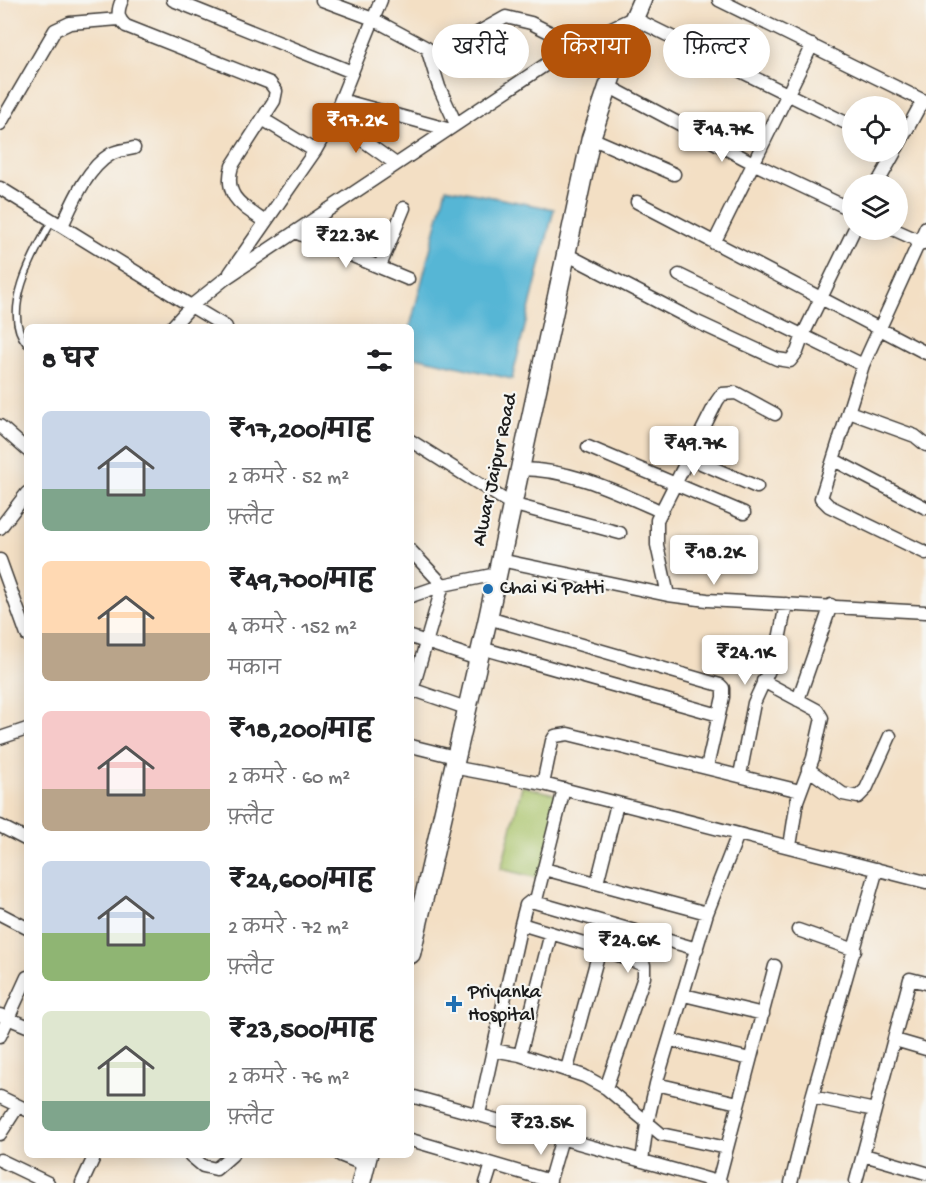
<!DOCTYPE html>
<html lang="hi">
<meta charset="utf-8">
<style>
body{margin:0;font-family:"Gochi Hand","Playpen Sans Deva",sans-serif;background:#f6f6f6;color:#202124;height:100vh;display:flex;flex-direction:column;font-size:22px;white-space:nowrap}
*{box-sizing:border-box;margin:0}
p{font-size:20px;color:#757577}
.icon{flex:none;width:33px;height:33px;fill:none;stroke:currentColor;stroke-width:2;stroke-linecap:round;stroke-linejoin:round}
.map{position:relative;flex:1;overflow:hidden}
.panel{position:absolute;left:24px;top:324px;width:390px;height:834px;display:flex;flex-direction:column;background:#fff;border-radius:9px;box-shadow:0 3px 15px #0003}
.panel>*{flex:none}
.top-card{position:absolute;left:432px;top:24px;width:404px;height:54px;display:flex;gap:12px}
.tools{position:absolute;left:842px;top:96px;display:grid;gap:12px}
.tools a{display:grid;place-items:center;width:66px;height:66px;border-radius:50%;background:#fff;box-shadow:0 3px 15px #0003;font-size:30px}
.price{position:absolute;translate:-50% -51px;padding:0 14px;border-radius:6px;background:#fff;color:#222;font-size:20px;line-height:39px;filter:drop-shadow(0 2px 3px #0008)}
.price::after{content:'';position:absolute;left:50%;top:36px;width:18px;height:14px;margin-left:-9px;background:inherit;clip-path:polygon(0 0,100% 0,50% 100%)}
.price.current{background:#b45309;color:#fff}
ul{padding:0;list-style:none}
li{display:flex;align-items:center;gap:18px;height:150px;padding:0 18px}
li span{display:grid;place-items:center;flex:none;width:168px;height:120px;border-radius:9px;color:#555}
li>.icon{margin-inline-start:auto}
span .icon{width:72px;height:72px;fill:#fffc;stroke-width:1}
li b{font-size:26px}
h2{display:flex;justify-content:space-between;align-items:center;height:72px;padding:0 18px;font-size:26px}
.tag{padding:0 21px;border-radius:27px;background:#fff;box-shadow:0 3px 15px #0003;font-size:21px;line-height:54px}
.tag.current{background:#b45309;color:#fff}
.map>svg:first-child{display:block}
.green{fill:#a9c369;stroke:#627042;stroke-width:1.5}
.water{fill:#56b6d5;stroke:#396978;stroke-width:1.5}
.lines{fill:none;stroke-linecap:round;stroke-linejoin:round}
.lane-casing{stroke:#3c3935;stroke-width:9}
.street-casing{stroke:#3c3935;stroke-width:15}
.secondary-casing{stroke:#3c3935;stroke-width:21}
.lane{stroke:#fff;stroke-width:6}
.street{stroke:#fff;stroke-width:12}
.secondary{stroke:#fff;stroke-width:18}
.poi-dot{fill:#1f6fb2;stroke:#f6f6f2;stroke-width:2}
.labels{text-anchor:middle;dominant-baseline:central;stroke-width:4.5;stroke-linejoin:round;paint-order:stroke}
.street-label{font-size:20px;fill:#1c1c1c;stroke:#f6f6f2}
.poi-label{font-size:20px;fill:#1c1c1c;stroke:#f6f6f2;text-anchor:start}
</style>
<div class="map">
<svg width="926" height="1183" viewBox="0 0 926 1183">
<rect width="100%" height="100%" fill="#f6f6f2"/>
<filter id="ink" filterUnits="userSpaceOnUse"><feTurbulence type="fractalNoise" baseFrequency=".0167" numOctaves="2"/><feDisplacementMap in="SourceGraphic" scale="12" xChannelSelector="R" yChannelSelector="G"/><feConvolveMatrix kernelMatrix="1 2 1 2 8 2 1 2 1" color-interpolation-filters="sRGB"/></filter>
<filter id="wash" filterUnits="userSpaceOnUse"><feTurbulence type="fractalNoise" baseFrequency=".008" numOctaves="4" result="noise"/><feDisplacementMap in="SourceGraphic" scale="24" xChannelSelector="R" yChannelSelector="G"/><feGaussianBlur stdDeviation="1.35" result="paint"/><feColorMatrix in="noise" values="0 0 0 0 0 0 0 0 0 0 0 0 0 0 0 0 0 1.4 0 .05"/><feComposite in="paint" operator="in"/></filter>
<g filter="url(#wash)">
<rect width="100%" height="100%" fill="#f3dfc4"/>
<path class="green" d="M522 786 563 796 542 879 501 869Z"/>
<path class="water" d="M446 188 554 209 512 379 411 356 410 327Z"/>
</g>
<g filter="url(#ink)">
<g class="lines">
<g class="lane-casing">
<path id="lane" d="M27 344C0 313 33 254 52 221"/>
</g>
<g class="street-casing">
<path id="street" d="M122 0C117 11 117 18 126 26L270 83 276 91 274 101 232 166C223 197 243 206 265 222
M173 0 352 72
M322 0 373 19 427 48 439 87 455 122
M719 0 926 102
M431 59 506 17 531 23 575 45
M608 86 755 164 852 210
M341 100 447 129
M333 119 396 164
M269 123 315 151
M0 124 55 30 70 23 119 19
M591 138 674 174
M897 148 923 100
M877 184 895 152
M0 188 191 306 226 278 575 45 633 18 844 122
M637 202 926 353
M62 226C73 202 87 168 111 154 118 150 127 150 134 148
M926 227 863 365 821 498 829 506 926 553
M895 230 924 243
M295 232 408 279
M714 243 812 45
M566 254 695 321 777 359 790 361 797 352 803 335 854 230
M380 266 404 208
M230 273 315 151 333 119 381 0
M679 275 863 365
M172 327 191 306 226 327
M849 412 915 436 926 445
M0 426 27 450
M411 441 511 504 620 533
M588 447 744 513
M687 457 757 487
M834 460 926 508
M519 469C571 469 613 490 660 511
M0 528 27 493
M411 551 443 585 411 694
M0 560 27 635
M500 560 668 595 707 600 926 612
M668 595 657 545V520L717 401 722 394 736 393 775 414
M411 596 443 585 497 574
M488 618 720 685 723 688V697L707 767
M411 637 478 659
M481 648 719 715
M763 681 817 710 822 718 813 758 797 801 790 846
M411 689 466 708
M798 700 831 605
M0 738 27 729
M411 746 455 757
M452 767 543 784 926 882
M808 769 843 794 858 797 866 789 890 736
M740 775 754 703 776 655 786 604
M543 784 552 741 555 736 568 734 800 791
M0 826 27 840
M544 869 707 913
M597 883 617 804
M536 900 564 789
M0 914 27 928
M521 924 600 948 644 965V977L606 1088
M798 930 855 950
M697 949 531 901 526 905 521 924 493 1050 520 1055 584 1076 606 1088 661 1134 727 1148
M684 995 763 1014
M0 1015 27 1026
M0 1036 27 977
M670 1040 750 1059
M895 1040 926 1049
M520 1055 551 933
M567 1069 600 948
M656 1084 738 1103
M411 1096 721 1183
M0 1097 27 1110
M812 1097 875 1110
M479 1114 493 1050
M0 1134 18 1106
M411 1140 550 1181
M190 1155 203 1166 216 1169 232 1155
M340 1155 365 1165
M864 1155 926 1173
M0 1160 48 1183
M642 1161 647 1124 656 1084 707 913 738 834
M856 1181 910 979 926 983
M718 1182 775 966
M82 1183 95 1155
M486 1183 492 1164
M549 1183 562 1138
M791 1183 812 1097 877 869"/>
</g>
<g class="secondary-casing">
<path id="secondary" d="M411 954 488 618 591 138 621 48 642 0
M361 1183 368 1155"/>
</g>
<use href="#lane" class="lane"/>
<use href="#street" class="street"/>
<use href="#secondary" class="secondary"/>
</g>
</g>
<g class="poi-dot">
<circle cx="488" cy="589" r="6"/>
<path d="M451 995h6v6h6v6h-6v6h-6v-6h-6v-6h6z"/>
</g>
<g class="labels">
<g class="street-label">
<text transform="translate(496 470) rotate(-78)">Alwar Jaipur Road</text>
</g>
<g class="poi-label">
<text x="500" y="589">Chai Ki Patti</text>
<text x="468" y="993">Priyanka<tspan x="468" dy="23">Hospital</tspan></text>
</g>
</g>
</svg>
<div class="tools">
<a><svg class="icon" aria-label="locate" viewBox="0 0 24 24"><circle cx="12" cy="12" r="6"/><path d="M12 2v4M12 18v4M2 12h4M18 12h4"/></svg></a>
<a><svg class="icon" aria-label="layers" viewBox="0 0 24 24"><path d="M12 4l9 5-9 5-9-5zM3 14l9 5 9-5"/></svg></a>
</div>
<b class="price current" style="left:356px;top:154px">₹17.2K</b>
<b class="price" style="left:722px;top:163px">₹14.7K</b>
<b class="price" style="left:346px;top:269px">₹22.3K</b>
<b class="price" style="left:694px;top:477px">₹49.7K</b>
<b class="price" style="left:714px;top:586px">₹18.2K</b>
<b class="price" style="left:745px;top:686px">₹24.1K</b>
<b class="price" style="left:628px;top:974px">₹24.6K</b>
<b class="price" style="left:541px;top:1156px">₹23.5K</b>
<div class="top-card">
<a class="tag">खरीदें</a>
<a class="tag current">किराया</a>
<a class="tag">फ़िल्टर</a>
</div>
<section class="panel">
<h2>8 घर<svg class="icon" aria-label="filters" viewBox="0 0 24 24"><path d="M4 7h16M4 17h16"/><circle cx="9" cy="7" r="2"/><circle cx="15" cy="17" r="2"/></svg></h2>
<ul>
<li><span style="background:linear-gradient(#c9d6e8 65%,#7fa58c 0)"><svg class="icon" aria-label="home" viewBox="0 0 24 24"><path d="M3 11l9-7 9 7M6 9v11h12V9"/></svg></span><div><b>₹17,200/माह</b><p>2 कमरे · 52 m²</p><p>फ़्लैट</p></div></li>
<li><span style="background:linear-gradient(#ffd9b3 60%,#b9a48a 0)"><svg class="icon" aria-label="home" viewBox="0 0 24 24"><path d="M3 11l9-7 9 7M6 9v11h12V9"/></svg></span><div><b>₹49,700/माह</b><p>4 कमरे · 152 m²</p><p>मकान</p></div></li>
<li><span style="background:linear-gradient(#f6c9c9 65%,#b9a48a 0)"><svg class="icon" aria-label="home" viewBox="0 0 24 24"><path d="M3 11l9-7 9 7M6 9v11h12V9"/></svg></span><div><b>₹18,200/माह</b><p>2 कमरे · 60 m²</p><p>फ़्लैट</p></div></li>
<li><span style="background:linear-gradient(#c9d6e8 60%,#8fb573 0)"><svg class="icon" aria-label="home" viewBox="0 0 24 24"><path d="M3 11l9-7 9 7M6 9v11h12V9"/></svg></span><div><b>₹24,600/माह</b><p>2 कमरे · 72 m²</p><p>फ़्लैट</p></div></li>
<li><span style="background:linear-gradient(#dfe7d0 75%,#7fa58c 0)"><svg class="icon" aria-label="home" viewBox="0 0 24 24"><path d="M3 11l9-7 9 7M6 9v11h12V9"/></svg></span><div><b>₹23,500/माह</b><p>2 कमरे · 76 m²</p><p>फ़्लैट</p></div></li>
</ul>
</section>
</div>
